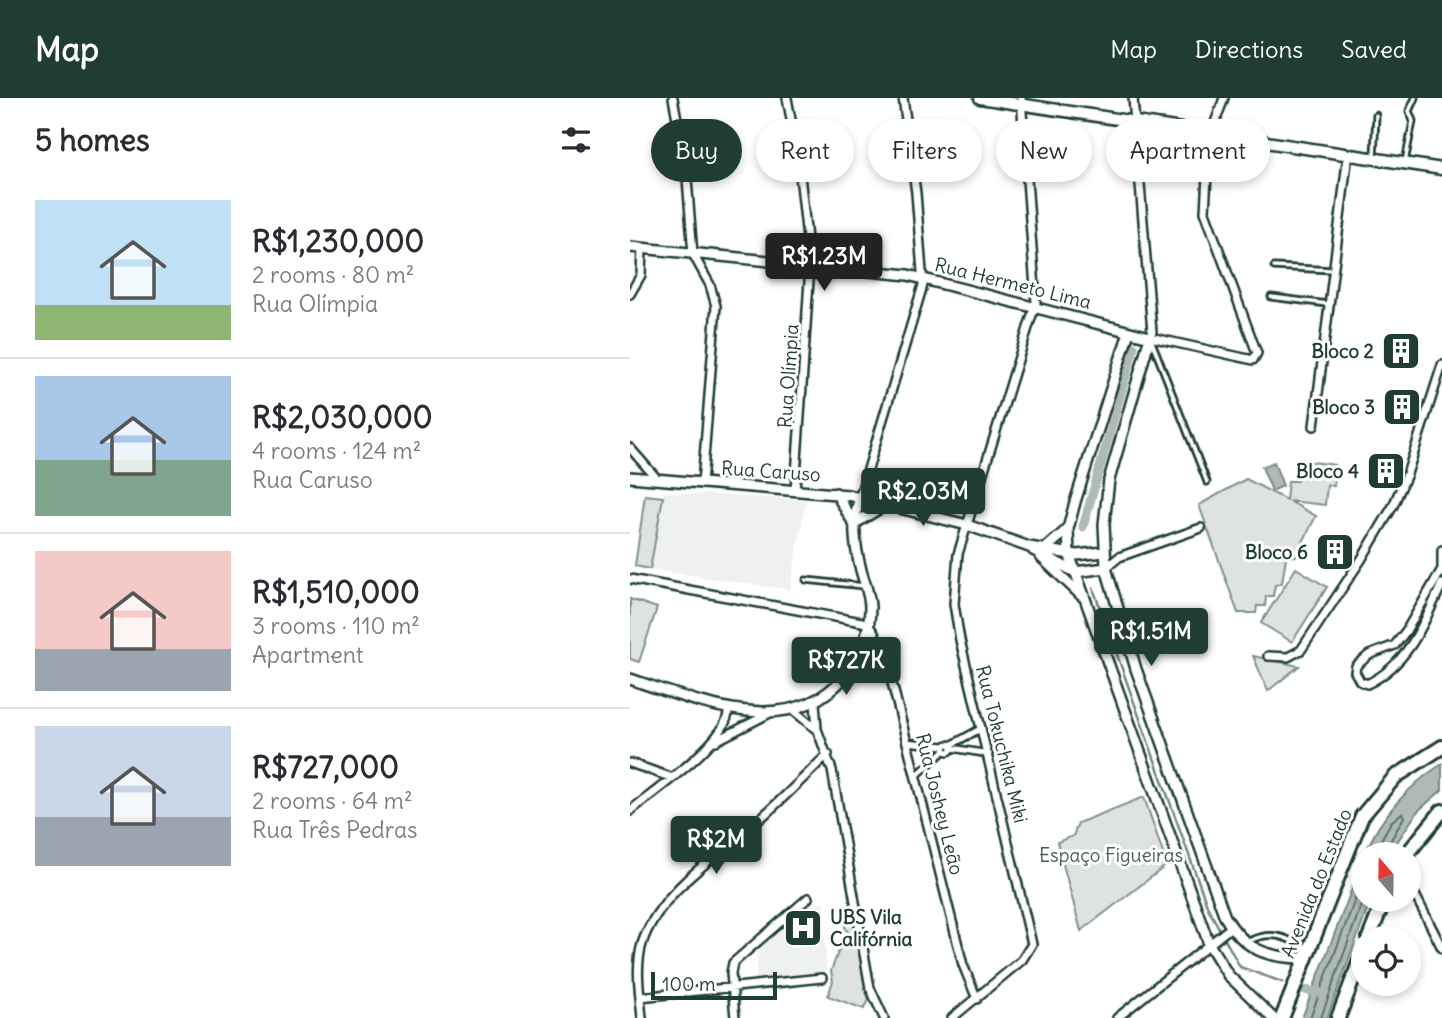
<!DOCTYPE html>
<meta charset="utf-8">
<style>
body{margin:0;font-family:Delius,sans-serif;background:#f2f2f3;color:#2b2b33;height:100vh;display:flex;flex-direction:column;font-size:26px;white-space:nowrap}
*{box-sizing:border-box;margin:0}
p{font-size:23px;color:#7c7c81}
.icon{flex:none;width:38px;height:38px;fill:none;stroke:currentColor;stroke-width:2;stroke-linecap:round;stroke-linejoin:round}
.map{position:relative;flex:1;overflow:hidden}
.sheet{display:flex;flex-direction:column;background:#fff;width:630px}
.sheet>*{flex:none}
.banner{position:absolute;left:21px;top:21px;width:665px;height:63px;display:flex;gap:14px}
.needle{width:46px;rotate:340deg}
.buttons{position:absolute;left:721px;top:744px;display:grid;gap:14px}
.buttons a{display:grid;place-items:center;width:70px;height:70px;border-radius:50%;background:#fff;box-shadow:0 4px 10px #0003;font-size:35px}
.scale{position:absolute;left:21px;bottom:18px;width:126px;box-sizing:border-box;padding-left:7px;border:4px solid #1f3d34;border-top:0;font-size:19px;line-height:24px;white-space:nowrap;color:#1f3d34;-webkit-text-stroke:5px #fff;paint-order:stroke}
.price{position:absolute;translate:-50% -60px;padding:0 16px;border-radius:7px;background:#1f3d34;color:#fff;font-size:23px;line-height:46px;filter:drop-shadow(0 2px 4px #0008)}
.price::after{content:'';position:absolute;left:50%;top:42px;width:21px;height:16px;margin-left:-10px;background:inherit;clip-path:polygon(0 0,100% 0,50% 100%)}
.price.on{background:#222;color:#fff}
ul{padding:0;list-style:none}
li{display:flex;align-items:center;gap:21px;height:175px;padding:0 35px}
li+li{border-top:2px solid #e1e1e2}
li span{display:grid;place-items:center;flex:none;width:196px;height:140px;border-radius:0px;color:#555}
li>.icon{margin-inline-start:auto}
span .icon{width:84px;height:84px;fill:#fffc;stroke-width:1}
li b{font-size:30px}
h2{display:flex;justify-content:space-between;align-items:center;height:84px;padding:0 35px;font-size:30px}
.tag{padding:0 24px;border-radius:32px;background:#fff;box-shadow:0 4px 10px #0003;font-size:24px;line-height:63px}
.tag.on{background:#1f3d34;color:#fff}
header{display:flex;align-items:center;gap:42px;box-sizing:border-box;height:98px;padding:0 35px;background:#1f3d34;color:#fff}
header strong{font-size:33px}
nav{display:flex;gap:38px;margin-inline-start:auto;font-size:24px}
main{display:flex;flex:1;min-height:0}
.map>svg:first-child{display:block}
.built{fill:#eef1f0}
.green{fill:#dee3e2;stroke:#7e908b;stroke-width:2}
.water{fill:#afbab7;stroke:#758883;stroke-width:2}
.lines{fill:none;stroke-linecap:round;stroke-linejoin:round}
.shore{stroke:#596f68;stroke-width:2}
.stream{stroke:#758883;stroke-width:2.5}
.canal{stroke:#afbab7;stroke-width:9}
.service-casing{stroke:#1f3d34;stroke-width:9}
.pedestrian-casing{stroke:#1f3d34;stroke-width:10}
.minor-casing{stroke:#1f3d34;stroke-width:12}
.tertiary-casing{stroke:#1f3d34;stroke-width:14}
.secondary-casing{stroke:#1f3d34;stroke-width:15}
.trunk-casing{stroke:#1f3d34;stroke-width:18}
.service{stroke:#fff;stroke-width:3.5}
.pedestrian{stroke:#fff;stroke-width:5}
.minor{stroke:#fff;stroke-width:7}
.tertiary{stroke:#fff;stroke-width:9}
.secondary{stroke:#fff;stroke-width:10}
.trunk{stroke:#fff;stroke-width:12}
.labels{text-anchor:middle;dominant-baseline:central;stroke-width:6;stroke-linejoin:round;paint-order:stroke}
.street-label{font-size:19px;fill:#1f3d34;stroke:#fff}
.poi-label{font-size:19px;font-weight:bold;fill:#1f3d34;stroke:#fff;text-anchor:end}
.park-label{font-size:19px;fill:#455e57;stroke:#fff}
</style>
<header>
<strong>Map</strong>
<nav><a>Map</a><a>Directions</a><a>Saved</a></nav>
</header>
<main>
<section class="sheet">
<h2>5 homes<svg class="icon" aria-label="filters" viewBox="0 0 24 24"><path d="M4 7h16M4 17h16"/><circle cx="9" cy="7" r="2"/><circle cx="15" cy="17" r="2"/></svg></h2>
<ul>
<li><span style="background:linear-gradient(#bfe0f5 75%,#8fb573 0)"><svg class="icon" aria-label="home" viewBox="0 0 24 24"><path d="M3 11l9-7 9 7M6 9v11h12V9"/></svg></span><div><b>R$1,230,000</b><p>2 rooms · 80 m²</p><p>Rua Olímpia</p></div></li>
<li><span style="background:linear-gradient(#a9c7e8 60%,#7fa58c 0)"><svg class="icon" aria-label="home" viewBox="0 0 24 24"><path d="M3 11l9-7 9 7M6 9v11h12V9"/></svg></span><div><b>R$2,030,000</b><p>4 rooms · 124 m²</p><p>Rua Caruso</p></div></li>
<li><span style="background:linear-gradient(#f6c9c9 70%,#9aa5b1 0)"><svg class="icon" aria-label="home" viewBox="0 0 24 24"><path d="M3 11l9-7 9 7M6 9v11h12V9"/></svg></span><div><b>R$1,510,000</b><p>3 rooms · 110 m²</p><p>Apartment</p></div></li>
<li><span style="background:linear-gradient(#c9d6e8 65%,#9aa5b1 0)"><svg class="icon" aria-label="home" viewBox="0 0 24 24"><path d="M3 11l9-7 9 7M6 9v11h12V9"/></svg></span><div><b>R$727,000</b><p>2 rooms · 64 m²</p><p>Rua Três Pedras</p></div></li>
</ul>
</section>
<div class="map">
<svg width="812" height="920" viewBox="0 0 812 920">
<rect width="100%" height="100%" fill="#fff"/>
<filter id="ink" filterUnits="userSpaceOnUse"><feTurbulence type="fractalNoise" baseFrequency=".0143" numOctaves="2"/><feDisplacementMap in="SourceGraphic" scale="14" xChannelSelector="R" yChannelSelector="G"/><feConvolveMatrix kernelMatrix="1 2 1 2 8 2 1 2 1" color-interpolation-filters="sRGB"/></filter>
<g filter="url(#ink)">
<path class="built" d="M34 394 176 402 160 492 20 471Z
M194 803 196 873 126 881 128 850 175 811Z"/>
<path class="green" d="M669 362 706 367 704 388 697 387 695 407 659 403 686 418 666 458 656 459 652 485 645 487 643 498H636L635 508H627L626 515H608L569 407 616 381 656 402 658 383H667Z
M15 397 33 399 20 471 5 468Z
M666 470 697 489 662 544 631 525Z
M0 501 27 510 9 564 0 561Z
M623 558 669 568 638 593Z
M514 699 537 767 451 833 427 744 443 738 448 725Z
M219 819 224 825 239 902 234 911 198 898 203 883 201 873 210 849 223 844 215 829Z"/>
<path class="water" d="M644 364 653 388 642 393 632 369Z
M812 666V692L788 713 759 756H735C749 720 780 686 812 666Z
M733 762V802H741L697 920H672Z"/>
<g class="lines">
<path class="shore" d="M743 756 761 724 772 715 774 719 753 756
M680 920 733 781
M691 920 733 802"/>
<path class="stream" d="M463 490 578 810 610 869 652 884"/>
<path class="canal" d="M453 429 504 249
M675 892 692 895"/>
<g class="service-casing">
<path id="service" d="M744 58 746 17
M775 64 783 23 779 13 785 0
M644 169 703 172
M641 199 698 206
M522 244 577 384
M176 482 234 488
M619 843C642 832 655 839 677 850"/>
</g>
<g class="pedestrian-casing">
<path id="pedestrian" d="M276 644 314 648
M314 650a4 4 0 1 1 8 0a4 4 0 1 1-8 0Z
M321 647 352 630
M322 650 359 656
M285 679 315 652"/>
</g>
<g class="minor-casing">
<path id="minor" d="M43 0 56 68 63 156 80 187 86 208 72 386
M157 0 168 59 180 168 165 393
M503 0 522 234 520 239 623 262 627 255 575 114 579 41 594 0
M0 196 11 177 12 151
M684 328 718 56
M0 350 28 382
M230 398 293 187 286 95 273 0
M812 452V471L776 533 765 547 739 557 726 568 725 574 730 583 737 586C778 567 794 525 812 486
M476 470 489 459 571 430
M0 481 237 525 244 535 258 569 333 867 347 901
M638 558 658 559 671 552 731 462 763 408 777 376 812 267
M226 563H245L257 568
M185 604 187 631 202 672 240 890 254 920
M163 612 186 631
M86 643 140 615
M0 665 40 679
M0 713C23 694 103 640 98 610
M779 785 812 850
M10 899 192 880
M12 920C10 896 5 870 12 846 29 792 92 755 132 719 155 699 176 677 198 656
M105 920 101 875 103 865 178 800
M322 920 392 862 402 846 330 542 324 506 328 456 406 204 391 0
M487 920 601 829"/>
</g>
<g class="tertiary-casing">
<path id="tertiary" d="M0 149 278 177 520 239 479 382 474 426 476 470 506 571 595 819C615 852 637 860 675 860
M499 234 445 404 438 431 439 456 579 846 598 877 643 920
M0 379 218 397 337 427 399 449 447 457 474 454
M206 395 224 426
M224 426 258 405
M403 452 445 474 476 470
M414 452 438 431
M411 459 452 498
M0 581C68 603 160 644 215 578 231 560 240 533 240 509 240 497 234 484 231 472 224 446 222 424 230 398"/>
</g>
<g class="secondary-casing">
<path id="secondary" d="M350 0 812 71"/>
</g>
<g class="trunk-casing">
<path id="trunk" d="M777 756 812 713
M739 840 754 802
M652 920 732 718 765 679 812 649
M708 920 733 855"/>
</g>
<use href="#service" class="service"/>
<use href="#pedestrian" class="pedestrian"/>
<use href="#minor" class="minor"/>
<use href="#tertiary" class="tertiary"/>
<use href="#secondary" class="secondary"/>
<use href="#trunk" class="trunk"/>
</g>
</g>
<defs>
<g id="building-square" transform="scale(2.0125)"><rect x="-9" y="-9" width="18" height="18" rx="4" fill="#1f3d34" stroke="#fff"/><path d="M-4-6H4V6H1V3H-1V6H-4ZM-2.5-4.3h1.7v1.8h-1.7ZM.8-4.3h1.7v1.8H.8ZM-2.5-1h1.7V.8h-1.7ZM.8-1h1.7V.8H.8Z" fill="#fff"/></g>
<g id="hospital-square" transform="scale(2.0125)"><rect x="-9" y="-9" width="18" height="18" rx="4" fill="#1f3d34" stroke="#fff"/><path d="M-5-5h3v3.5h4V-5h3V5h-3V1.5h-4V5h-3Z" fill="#fff"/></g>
</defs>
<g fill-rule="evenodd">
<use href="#building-square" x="771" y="253"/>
<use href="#building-square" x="772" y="309"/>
<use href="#building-square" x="756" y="373"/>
<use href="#building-square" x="705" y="454"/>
<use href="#hospital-square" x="173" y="830"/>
</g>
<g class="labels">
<g class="street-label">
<text transform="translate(383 185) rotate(14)">Rua Hermeto Lima</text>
<text transform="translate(158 278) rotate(-86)">Rua Olímpia</text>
<text transform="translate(141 373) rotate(4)">Rua Caruso</text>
<text transform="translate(372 646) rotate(76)">Rua Tokuchika Miki</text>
<text transform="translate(310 706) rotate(76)">Rua Joshey Leão</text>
<text transform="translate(686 785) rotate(-68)">Avenida do Estado</text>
</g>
<g class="poi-label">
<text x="744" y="253">Bloco 2</text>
<text x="745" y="309">Bloco 3</text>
<text x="729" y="373">Bloco 4</text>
<text x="678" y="454">Bloco 6</text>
<text x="200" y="819" text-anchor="start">UBS Vila<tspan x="200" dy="22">Califórnia</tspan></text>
</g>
<g class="park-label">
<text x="481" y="757">Espaço Figueiras</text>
</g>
</g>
</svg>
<div class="buttons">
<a><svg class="needle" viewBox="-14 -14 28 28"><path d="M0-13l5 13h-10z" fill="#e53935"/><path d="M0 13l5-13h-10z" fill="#7c7c81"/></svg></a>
<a><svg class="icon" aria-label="locate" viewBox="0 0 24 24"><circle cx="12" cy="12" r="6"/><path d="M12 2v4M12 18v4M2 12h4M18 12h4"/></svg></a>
</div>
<div class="scale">100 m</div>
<b class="price on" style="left:194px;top:195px">R$1.23M</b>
<b class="price" style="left:293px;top:430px">R$2.03M</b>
<b class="price" style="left:521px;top:570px">R$1.51M</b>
<b class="price" style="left:216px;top:599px">R$727K</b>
<b class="price" style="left:86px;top:778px">R$2M</b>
<div class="banner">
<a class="tag on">Buy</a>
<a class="tag">Rent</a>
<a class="tag">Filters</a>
<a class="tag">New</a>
<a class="tag">Apartment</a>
</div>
</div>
</main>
